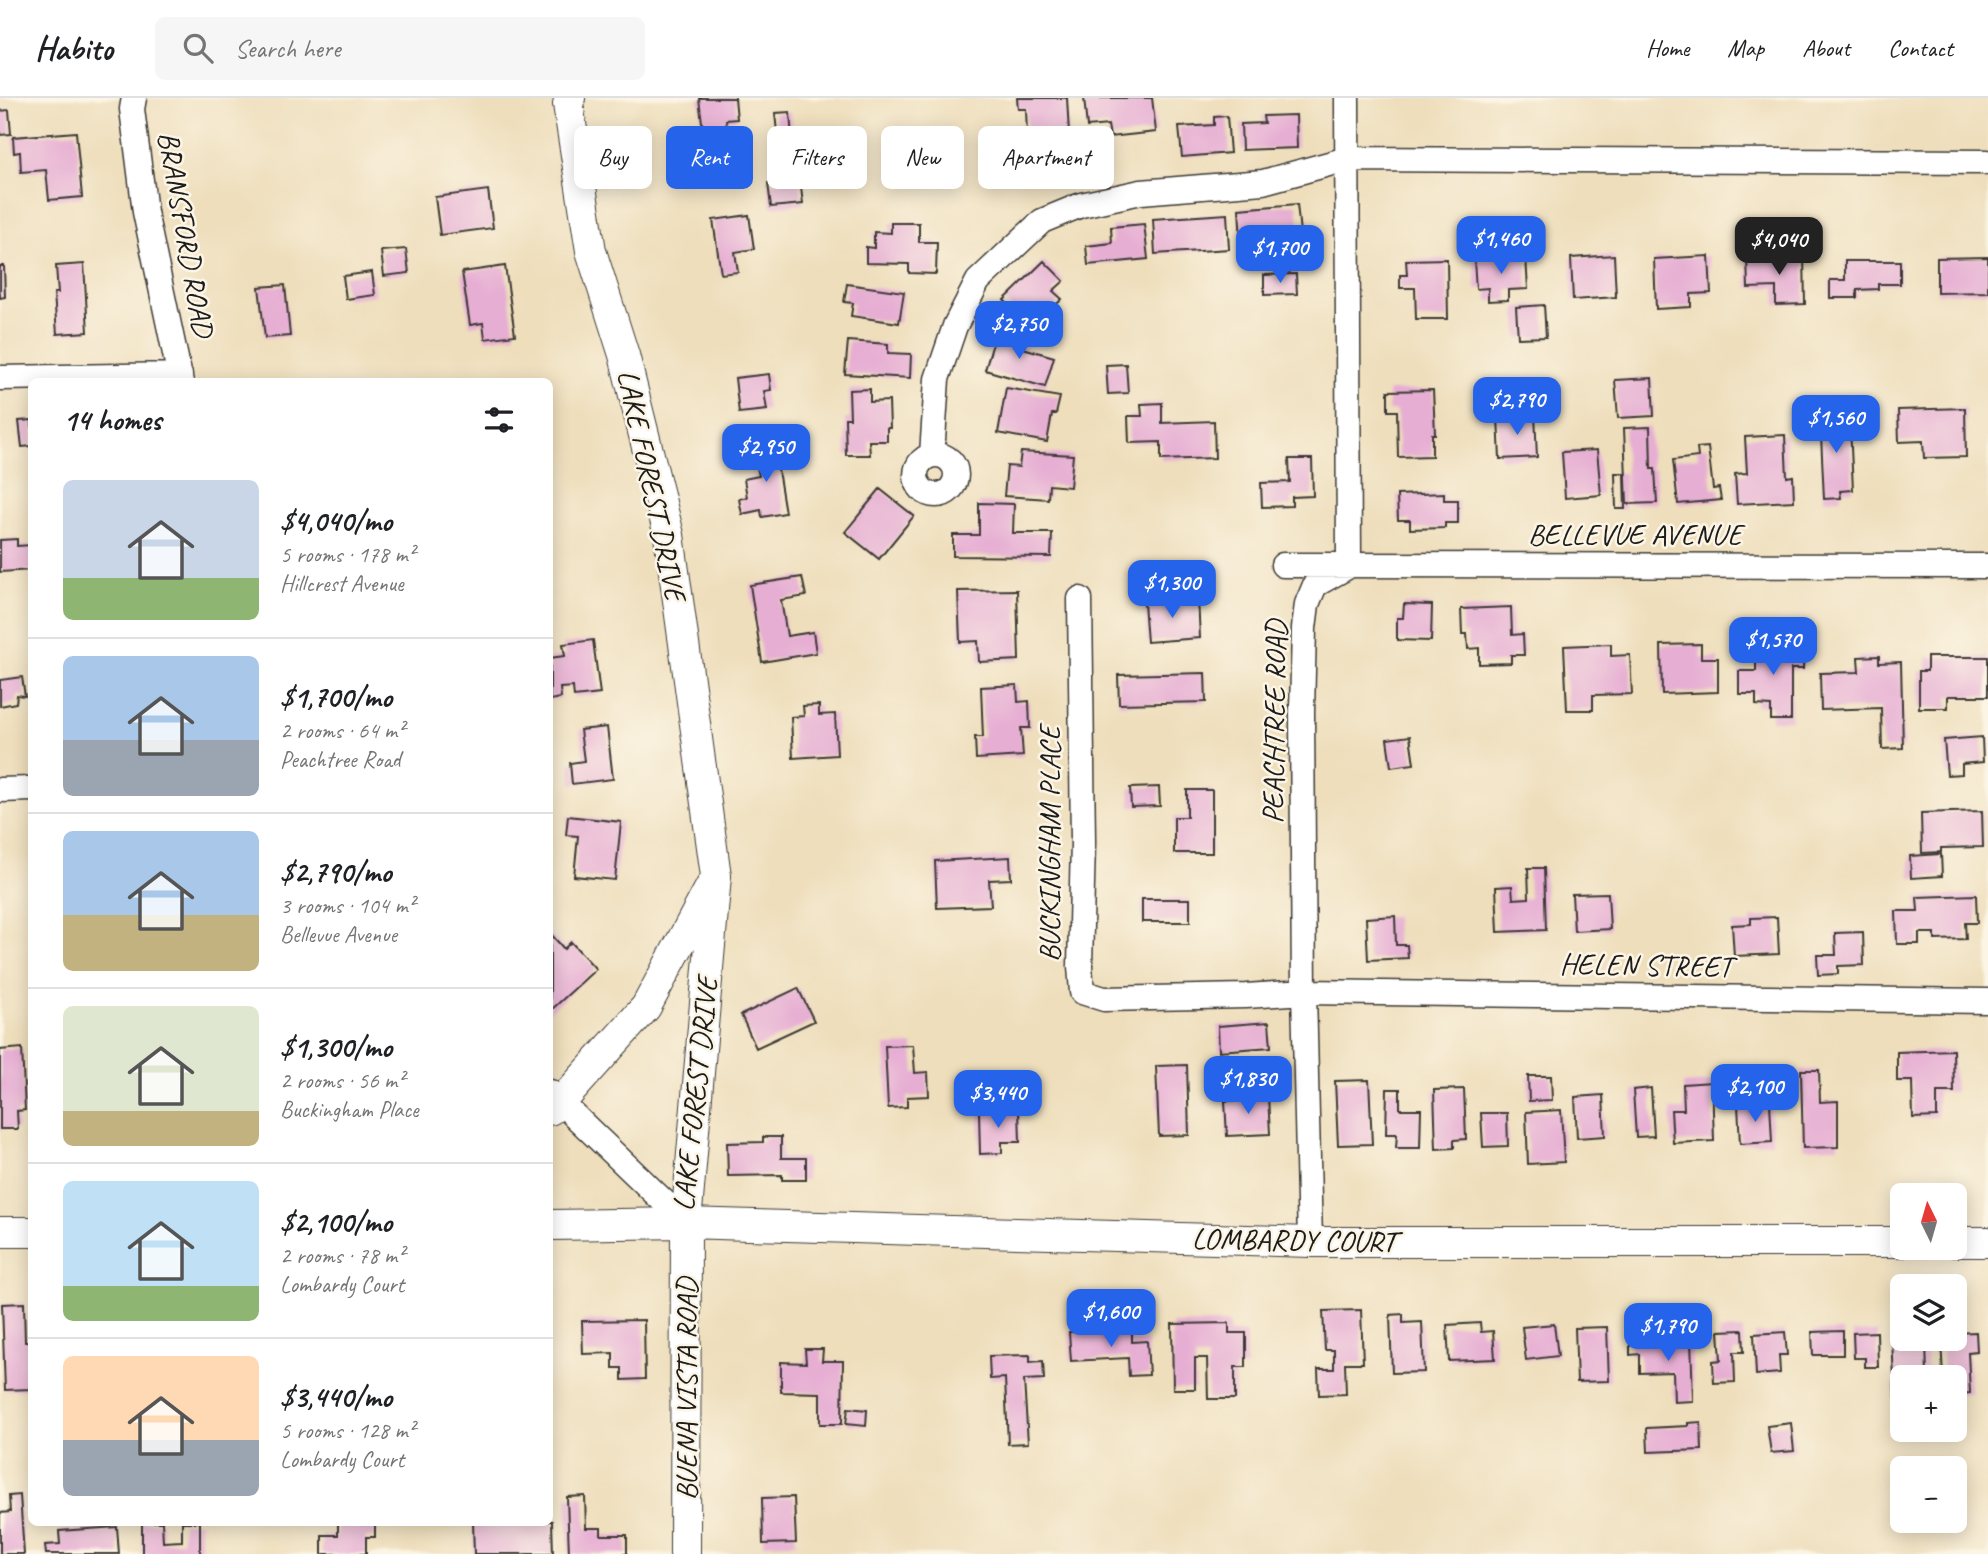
<!DOCTYPE html>
<meta charset="utf-8">
<style>
body{margin:0;font-family:Caveat,sans-serif;background:#f6f6f6;color:#202124;height:100vh;display:flex;flex-direction:column;font-size:26px;white-space:nowrap}
*{box-sizing:border-box;margin:0}
p{font-size:23px;color:#757577}
.icon{flex:none;width:38px;height:38px;fill:none;stroke:currentColor;stroke-width:2;stroke-linecap:round;stroke-linejoin:round}
.map{position:relative;flex:1;overflow:hidden}
.panel{position:absolute;left:28px;top:280px;width:525px;height:1148px;display:flex;flex-direction:column;background:#fff;border-radius:10px;box-shadow:0 4px 18px #0003}
.panel>*{flex:none}
.hud{position:absolute;left:574px;top:28px;width:665px;height:63px;display:flex;gap:14px}
.needle{width:46px;rotate:355deg}
.controls{position:absolute;left:1890px;top:1085px;display:grid;gap:14px}
.controls a{display:grid;place-items:center;width:77px;height:77px;border-radius:10px;background:#fff;box-shadow:0 4px 18px #0003;font-size:35px}
.price{position:absolute;translate:-50% -60px;padding:0 16px;border-radius:14px;background:#2563eb;color:#fff;font-size:23px;line-height:46px;filter:drop-shadow(0 2px 4px #0008)}
.price::after{content:'';position:absolute;left:50%;top:42px;width:21px;height:16px;margin-left:-10px;background:inherit;clip-path:polygon(0 0,100% 0,50% 100%)}
.price.active{background:#222;color:#fff}
ul{padding:0;list-style:none}
li{display:flex;align-items:center;gap:21px;height:175px;padding:0 35px}
li+li{border-top:2px solid #e0e0e0}
li span{display:grid;place-items:center;flex:none;width:196px;height:140px;border-radius:10px;color:#555}
li>.icon{margin-inline-start:auto}
span .icon{width:84px;height:84px;fill:#fffc;stroke-width:1}
li b{font-size:30px}
h2{display:flex;justify-content:space-between;align-items:center;height:84px;padding:0 35px;font-size:30px}
.chip{padding:0 24px;border-radius:10px;background:#fff;box-shadow:0 4px 18px #0003;font-size:24px;line-height:63px}
.chip.active{background:#2563eb;color:#fff}
header{display:flex;align-items:center;gap:42px;box-sizing:border-box;height:98px;padding:0 35px;background:#fff;border-bottom:2px solid #e0e0e0}
header strong{font-size:33px}
nav{display:flex;gap:38px;margin-inline-start:auto;font-size:24px}
.search{width:490px;height:63px;background:#f6f6f6;display:flex;align-items:center;gap:18px;box-sizing:border-box;padding:0 24px;border-radius:10px;color:#757577;font-size:26px}
.map>svg:first-child{display:block}
.building{fill:#e6aed3}
.lines{fill:none;stroke-linecap:round;stroke-linejoin:round}
.minor-casing{stroke:#3c3934;stroke-width:27}
.tertiary-casing{stroke:#3c3934;stroke-width:32}
.minor{stroke:#fff;stroke-width:24}
.tertiary{stroke:#fff;stroke-width:30}
.labels{text-anchor:middle;dominant-baseline:central;stroke-width:5;stroke-linejoin:round;paint-order:stroke}
.street-label{font-size:30px;fill:#1c1c1c;stroke:#fcf5e5}
</style>
<header>
<strong>Habito</strong>
<div class="search"><svg class="icon" aria-label="search" viewBox="0 0 24 24"><circle cx="10" cy="10" r="6"/><path d="M15 15l6 6"/></svg>Search here</div>
<nav><a>Home</a><a>Map</a><a>About</a><a>Contact</a></nav>
</header>
<div class="map">
<svg width="1988" height="1456" viewBox="0 0 1988 1456">
<rect width="100%" height="100%" fill="#fcf5e5"/>
<filter id="ink" filterUnits="userSpaceOnUse"><feTurbulence type="fractalNoise" baseFrequency=".0143" numOctaves="2"/><feDisplacementMap in="SourceGraphic" scale="14" xChannelSelector="R" yChannelSelector="G"/><feConvolveMatrix kernelMatrix="1 2 1 2 8 2 1 2 1" color-interpolation-filters="sRGB"/></filter>
<filter id="wash" filterUnits="userSpaceOnUse"><feTurbulence type="fractalNoise" baseFrequency=".00686" numOctaves="4" result="noise"/><feDisplacementMap in="SourceGraphic" scale="28" xChannelSelector="R" yChannelSelector="G"/><feGaussianBlur stdDeviation="1.57" result="paint"/><feColorMatrix in="noise" values="0 0 0 0 0 0 0 0 0 0 0 0 0 0 0 0 0 1.4 0 .05"/><feComposite in="paint" operator="in"/></filter>
<g filter="url(#wash)">
<rect width="100%" height="100%" fill="#eedebc"/>
<g id="blocks">
<path class="building" d="M699 0H735L737 21 726 22 729 47 705 49Z
M1017 0H1067L1069 36 1027 38 1026 11H1018Z
M1084 0H1152L1156 34 1110 39 1108 27 1087 29Z
M9 12 11 36 0 37V13Z
M790 14 792 42 778 44 775 15Z
M1296 17 1297 50 1242 52 1241 26 1264 25 1263 18Z
M1227 18 1230 55 1182 59 1179 29 1214 27V19Z
M76 34 82 99 49 102 46 72 21 74 20 54 14 55 13 39Z
M800 81 803 106 771 109 768 85Z
M488 92 493 130 440 137 435 99Z
M1297 106 1301 144 1264 148 1263 141 1241 143 1239 111Z
M1227 116 1229 151 1155 156 1153 121Z
M749 117 754 151 735 154 738 174 721 176 713 122Z
M891 125H919V144H937L936 176 909 175V166L866 165V149L874 150V134L891 135Z
M1144 126 1148 161 1088 167 1086 148 1112 145 1111 129Z
M406 151 409 175 384 178 381 153Z
M1614 157 1616 199 1573 202 1571 160Z
M1804 157 1805 206 1776 207V189L1748 190 1747 159Z
M1709 158 1711 195 1691 196V209L1656 211 1654 161Z
M1526 159 1528 191 1508 192V202L1488 203V190L1476 191 1474 162Z
M1988 159V194L1937 195V160Z
M1447 161 1448 221H1416L1415 190H1400V177H1407L1406 162Z
M1044 163 1064 183 1053 193 1062 201 1031 231 1004 202Z
M1845 163H1900V186H1878V191L1857 192V200H1830V182H1845Z
M84 166 88 234 57 236 54 195H58L56 168Z
M0 168H4L5 199 0 200Z
M505 168 515 237 485 241 483 225 470 227 462 174Z
M372 174 375 197 346 201 343 178Z
M1296 176 1297 196 1264 197V177Z
M847 186 904 194 899 225 851 218 853 205 844 204Z
M285 187 290 238 265 240 259 189Z
M1544 207 1546 239 1518 240 1516 209Z
M996 235 1025 244 1023 250 1054 259 1045 289 985 272Z
M848 243 888 246V255L911 256 910 280 845 276Z
M1126 266 1128 295 1108 296 1106 267Z
M769 276 771 292 764 293 767 312 739 315 735 280Z
M1652 280 1654 318 1618 320 1615 282Z
M1006 290 1060 299 1056 316H1052L1047 344 998 335Z
M870 291V304L889 303 890 330H887V343H869L870 357H846L845 320H850L849 292Z
M1433 292 1435 336H1432V358L1398 359 1397 313H1388V293Z
M1162 305V325L1214 323 1215 360 1161 362V344L1129 345 1128 318H1142L1141 306Z
M1965 310 1966 359 1924 360 1923 343 1899 344 1898 312Z
M1843 314 1844 329 1850 328 1853 392 1840 393 1841 400 1824 401 1820 316Z
M1535 317 1537 359 1500 361 1498 319Z
M32 322V348L22 349 19 323Z
M1650 329 1651 371H1655L1657 405 1627 406 1624 330Z
M1785 337 1787 379 1793 378 1794 403 1737 406 1735 376 1747 375 1745 339Z
M786 348 789 364 777 366 785 415 762 419 761 412 742 416 739 401 747 399 744 381 759 378 754 354Z
M1708 349 1713 391 1719 390 1721 402 1678 406 1673 362 1698 359 1697 350Z
M1597 352 1601 397 1565 400 1562 354Z
M1021 354 1073 357 1070 389 1049 387 1048 401 1004 398 1007 368 1019 369Z
M1289 361H1312L1313 398 1292 399V408L1262 409 1261 385 1290 384Z
M1615 375H1624L1625 411H1616Z
M880 391 914 418 879 461 845 434Z
M1444 395V402H1458V425H1445V430L1410 431V422H1398L1397 397Z
M979 405 1014 406 1013 435H1052L1051 459 953 458V437H979Z
M17 441V448L32 447V472L0 474V442Z
M802 479 806 498 781 502 787 538 813 534 816 555 762 564 750 487Z
M1017 492 1019 562 979 564 978 543 960 544 958 493Z
M1198 501 1200 540 1147 544 1144 505Z
M1404 506 1432 507 1431 543 1397 542V520H1403Z
M1511 509 1512 537 1523 536 1524 557H1511V565L1479 566V550L1468 551 1467 536H1462L1461 511Z
M593 542 600 596 574 599 573 589 560 590 561 600 550 602V560L565 558 563 546Z
M1611 546V558L1630 557 1632 596 1593 597V612H1567L1564 548Z
M1701 546V560H1718V594L1662 596 1661 547Z
M1756 546H1804L1803 571H1791V622H1771V608L1756 607V596H1739V573H1756Z
M1879 558V565L1901 564 1903 650 1882 651 1881 610 1821 612 1820 575 1859 574 1858 559Z
M1927 559H1988V598H1948V610H1919V573H1927Z
M1205 575 1206 604 1119 606 1118 577Z
M22 579 25 598 17 597 16 605 0 608V582Z
M1017 587 1018 604 1029 603 1030 630H1021L1023 658 976 661 975 639H983L981 589Z
M819 607V617L835 616 837 657 793 660 791 619 804 618 803 608Z
M607 629 613 681 572 686 570 665 584 663 580 632Z
M1410 638 1414 666 1391 669 1387 641Z
M1982 639 1983 664 1962 666V676L1947 677 1944 642Z
M1159 689 1160 708 1131 709 1130 690Z
M1187 692H1212V755H1174V719H1187Z
M1982 713 1983 749 1941 750V754L1922 755 1921 715Z
M568 718 621 724 615 782 574 778 578 738 566 737Z
M1941 756 1942 778 1911 780 1910 758Z
M1010 759 1011 781 989 782 991 808 937 810 935 763Z
M1528 770H1544L1546 832 1498 834 1496 789 1512 788 1513 801 1529 800Z
M1608 795 1610 831 1574 833 1572 796Z
M1976 797 1977 825H1965L1966 841 1935 842V835H1919V846H1897L1896 813H1918L1917 799Z
M1142 801H1190V824H1142Z
M1395 818 1396 847H1407L1408 860 1368 862 1366 820Z
M1777 819 1779 856 1734 858 1732 827 1751 826V820Z
M1863 834 1864 867 1838 868V876L1818 877 1817 857H1836L1835 835Z
M550 835 564 851 571 844 596 871 550 913Z
M798 890 814 923 756 950 741 917Z
M1269 924 1271 949 1219 953 1218 928Z
M913 947 915 975 928 974 929 998 907 999V1009L888 1010 885 948Z
M22 950 25 1012 17 1013 18 1031H0V952Z
M1953 952 1954 994H1937V1019L1913 1020 1912 983H1897V954Z
M1187 967 1189 1037 1159 1038 1156 968Z
M1801 972H1819L1820 1004 1838 1003V1049L1803 1050Z
M1528 978H1551L1552 1002 1529 1003Z
M1369 982 1372 1046 1338 1047 1335 983Z
M1712 984 1714 1043 1673 1045 1671 1012H1684L1683 986Z
M1651 990 1654 1038 1636 1039 1633 992Z
M1387 991H1400V1011H1421L1420 1050H1396L1397 1036H1386Z
M1464 991 1466 1041 1454 1042V1050L1436 1051 1434 992Z
M1603 997 1605 1038 1577 1040 1575 999Z
M1268 998 1270 1036 1227 1038 1225 1003 1240 1002V999Z
M1770 1005 1772 1044 1740 1046 1738 1007Z
M1019 1012 1020 1044H1002V1055L980 1056 979 1013Z
M1561 1012 1564 1064 1528 1066 1526 1014Z
M1481 1015H1507L1508 1048 1483 1049Z
M763 1039H781V1060H806V1082H782V1077L728 1078 727 1045 763 1044Z
M24 1205 25 1244H32V1291L5 1292 2 1206Z
M1361 1212 1363 1265H1345L1346 1296 1319 1297 1318 1271H1334V1252H1325L1323 1213Z
M1403 1216V1225L1422 1224 1424 1274 1392 1275 1390 1217Z
M644 1222 645 1281 622 1282V1270H613V1255L583 1256 582 1223Z
M1229 1225V1235H1246V1269H1235V1301H1208L1207 1260H1195V1291H1173L1172 1226Z
M1480 1225 1481 1234 1493 1233 1495 1261 1449 1263 1447 1227Z
M1554 1226 1558 1258 1526 1262 1522 1229Z
M1607 1229 1609 1283 1577 1284 1575 1230Z
M1132 1231V1244L1147 1243 1149 1277 1129 1278 1128 1260 1071 1263 1069 1234Z
M1743 1232 1744 1254H1734L1735 1284 1714 1285 1713 1263 1721 1262 1719 1233Z
M1843 1233V1257H1813L1812 1234Z
M1785 1234 1787 1257H1779L1780 1275 1756 1277 1754 1236Z
M1877 1234 1878 1269H1865V1260H1854L1853 1235Z
M1976 1234 1977 1253 1968 1254 1970 1295 1955 1296V1279H1943L1941 1241H1955V1235Z
M1691 1241 1693 1303 1674 1304 1673 1274 1640 1275V1256L1630 1257V1243Z
M1907 1241H1926L1927 1279H1902V1296L1895 1297 1892 1242Z
M805 1251H823L822 1263H843L842 1326H820V1295L781 1294V1264L806 1265Z
M1030 1257V1264L1043 1263 1044 1281 1024 1282 1028 1345 1008 1346 1005 1280 990 1281 989 1258Z
M848 1310 867 1312 866 1328 846 1326Z
M1701 1324 1702 1352 1648 1354 1647 1330 1688 1328V1325Z
M1791 1325 1794 1353 1771 1355 1767 1328Z
M20 1397 24 1456H0V1415L10 1414 9 1398Z
M585 1398 586 1430H601V1437H627V1456H569L567 1399Z
M794 1399 796 1445 763 1446 762 1400Z
M550 1423H552L553 1456H474L473 1424Z
M142 1424H162L163 1444 182 1443V1424H200V1456H142Z
M338 1424H375V1439H366V1456H322V1437H338Z
M117 1429 119 1456H46L45 1447 60 1446 59 1433Z"/>
</g>
</g>
<g filter="url(#ink)">
<use href="#blocks" fill-opacity="0" stroke="#3c3934" stroke-width="2"/>
<g class="lines">
<g class="minor-casing">
<path id="minor" d="M134 0 132 11 145 114 181 284
M0 280 180 277
M916 377a20 20 0 1 1 40 0a20 20 0 1 1-40 0Z
M932 357 937 281 955 228 978 183 1042 123 1081 107 1141 94 1263 84 1347 61 1988 64
M1283 467 1988 468
M1080 501 1083 744 1080 868 1082 894 1104 901 1246 898 1304 894 1988 903
M0 692 32 691
M550 994 686 1125
M1310 1144 1304 894 1302 614 1304 530 1307 506 1315 487 1349 468 1347 0"/>
</g>
<g class="tertiary-casing">
<path id="tertiary" d="M570 0 568 6 591 153 624 257 669 437 716 778 686 1125 685 1456
M550 1012 560 1005 646 909 711 788
M550 1127 686 1125 1310 1144H1902
M0 1134H32
M1955 1144H1988"/>
</g>
<use href="#minor" class="minor"/>
<use href="#tertiary" class="tertiary"/>
</g>
</g>
<g class="labels">
<g class="street-label">
<text transform="translate(186 136) rotate(80)">BRANSFORD ROAD</text>
<text transform="translate(652 387) rotate(78)">LAKE FOREST DRIVE</text>
<text x="1635" y="436">BELLEVUE AVENUE</text>
<text transform="translate(1274 624) rotate(-89)">PEACHTREE ROAD</text>
<text transform="translate(1049 746) rotate(-90)">BUCKINGHAM PLACE</text>
<text transform="translate(1646 867) rotate(1)">HELEN STREET</text>
<text transform="translate(695 996) rotate(-84)">LAKE FOREST DRIVE</text>
<text transform="translate(1294 1142) rotate(1)">LOMBARDY COURT</text>
<text transform="translate(686 1291) rotate(-90)">BUENA VISTA ROAD</text>
</g>
</g>
</svg>
<div class="controls">
<a><svg class="needle" viewBox="-14 -14 28 28"><path d="M0-13l5 13h-10z" fill="#e53935"/><path d="M0 13l5-13h-10z" fill="#757577"/></svg></a>
<a><svg class="icon" aria-label="layers" viewBox="0 0 24 24"><path d="M12 4l9 5-9 5-9-5zM3 14l9 5 9-5"/></svg></a>
<a>+</a>
<a>−</a>
</div>
<b class="price" style="left:1501px;top:178px">$1,460</b>
<b class="price active" style="left:1779px;top:179px">$4,040</b>
<b class="price" style="left:1280px;top:187px">$1,700</b>
<b class="price" style="left:1019px;top:263px">$2,750</b>
<b class="price" style="left:1517px;top:339px">$2,790</b>
<b class="price" style="left:1836px;top:357px">$1,560</b>
<b class="price" style="left:766px;top:386px">$2,950</b>
<b class="price" style="left:1172px;top:522px">$1,300</b>
<b class="price" style="left:1773px;top:579px">$1,570</b>
<b class="price" style="left:1248px;top:1018px">$1,830</b>
<b class="price" style="left:1755px;top:1026px">$2,100</b>
<b class="price" style="left:998px;top:1032px">$3,440</b>
<b class="price" style="left:1111px;top:1251px">$1,600</b>
<b class="price" style="left:1668px;top:1265px">$1,790</b>
<div class="hud">
<a class="chip">Buy</a>
<a class="chip active">Rent</a>
<a class="chip">Filters</a>
<a class="chip">New</a>
<a class="chip">Apartment</a>
</div>
<section class="panel">
<h2>14 homes<svg class="icon" aria-label="filters" viewBox="0 0 24 24"><path d="M4 7h16M4 17h16"/><circle cx="9" cy="7" r="2"/><circle cx="15" cy="17" r="2"/></svg></h2>
<ul>
<li><span style="background:linear-gradient(#c9d6e8 70%,#8fb573 0)"><svg class="icon" aria-label="home" viewBox="0 0 24 24"><path d="M3 11l9-7 9 7M6 9v11h12V9"/></svg></span><div><b>$4,040/mo</b><p>5 rooms · 178 m²</p><p>Hillcrest Avenue</p></div></li>
<li><span style="background:linear-gradient(#a9c7e8 60%,#9aa5b1 0)"><svg class="icon" aria-label="home" viewBox="0 0 24 24"><path d="M3 11l9-7 9 7M6 9v11h12V9"/></svg></span><div><b>$1,700/mo</b><p>2 rooms · 64 m²</p><p>Peachtree Road</p></div></li>
<li><span style="background:linear-gradient(#a9c7e8 60%,#c2b280 0)"><svg class="icon" aria-label="home" viewBox="0 0 24 24"><path d="M3 11l9-7 9 7M6 9v11h12V9"/></svg></span><div><b>$2,790/mo</b><p>3 rooms · 104 m²</p><p>Bellevue Avenue</p></div></li>
<li><span style="background:linear-gradient(#dfe7d0 75%,#c2b280 0)"><svg class="icon" aria-label="home" viewBox="0 0 24 24"><path d="M3 11l9-7 9 7M6 9v11h12V9"/></svg></span><div><b>$1,300/mo</b><p>2 rooms · 56 m²</p><p>Buckingham Place</p></div></li>
<li><span style="background:linear-gradient(#bfe0f5 75%,#8fb573 0)"><svg class="icon" aria-label="home" viewBox="0 0 24 24"><path d="M3 11l9-7 9 7M6 9v11h12V9"/></svg></span><div><b>$2,100/mo</b><p>2 rooms · 78 m²</p><p>Lombardy Court</p></div></li>
<li><span style="background:linear-gradient(#ffd9b3 60%,#9aa5b1 0)"><svg class="icon" aria-label="home" viewBox="0 0 24 24"><path d="M3 11l9-7 9 7M6 9v11h12V9"/></svg></span><div><b>$3,440/mo</b><p>5 rooms · 128 m²</p><p>Lombardy Court</p></div></li>
</ul>
</section>
</div>
